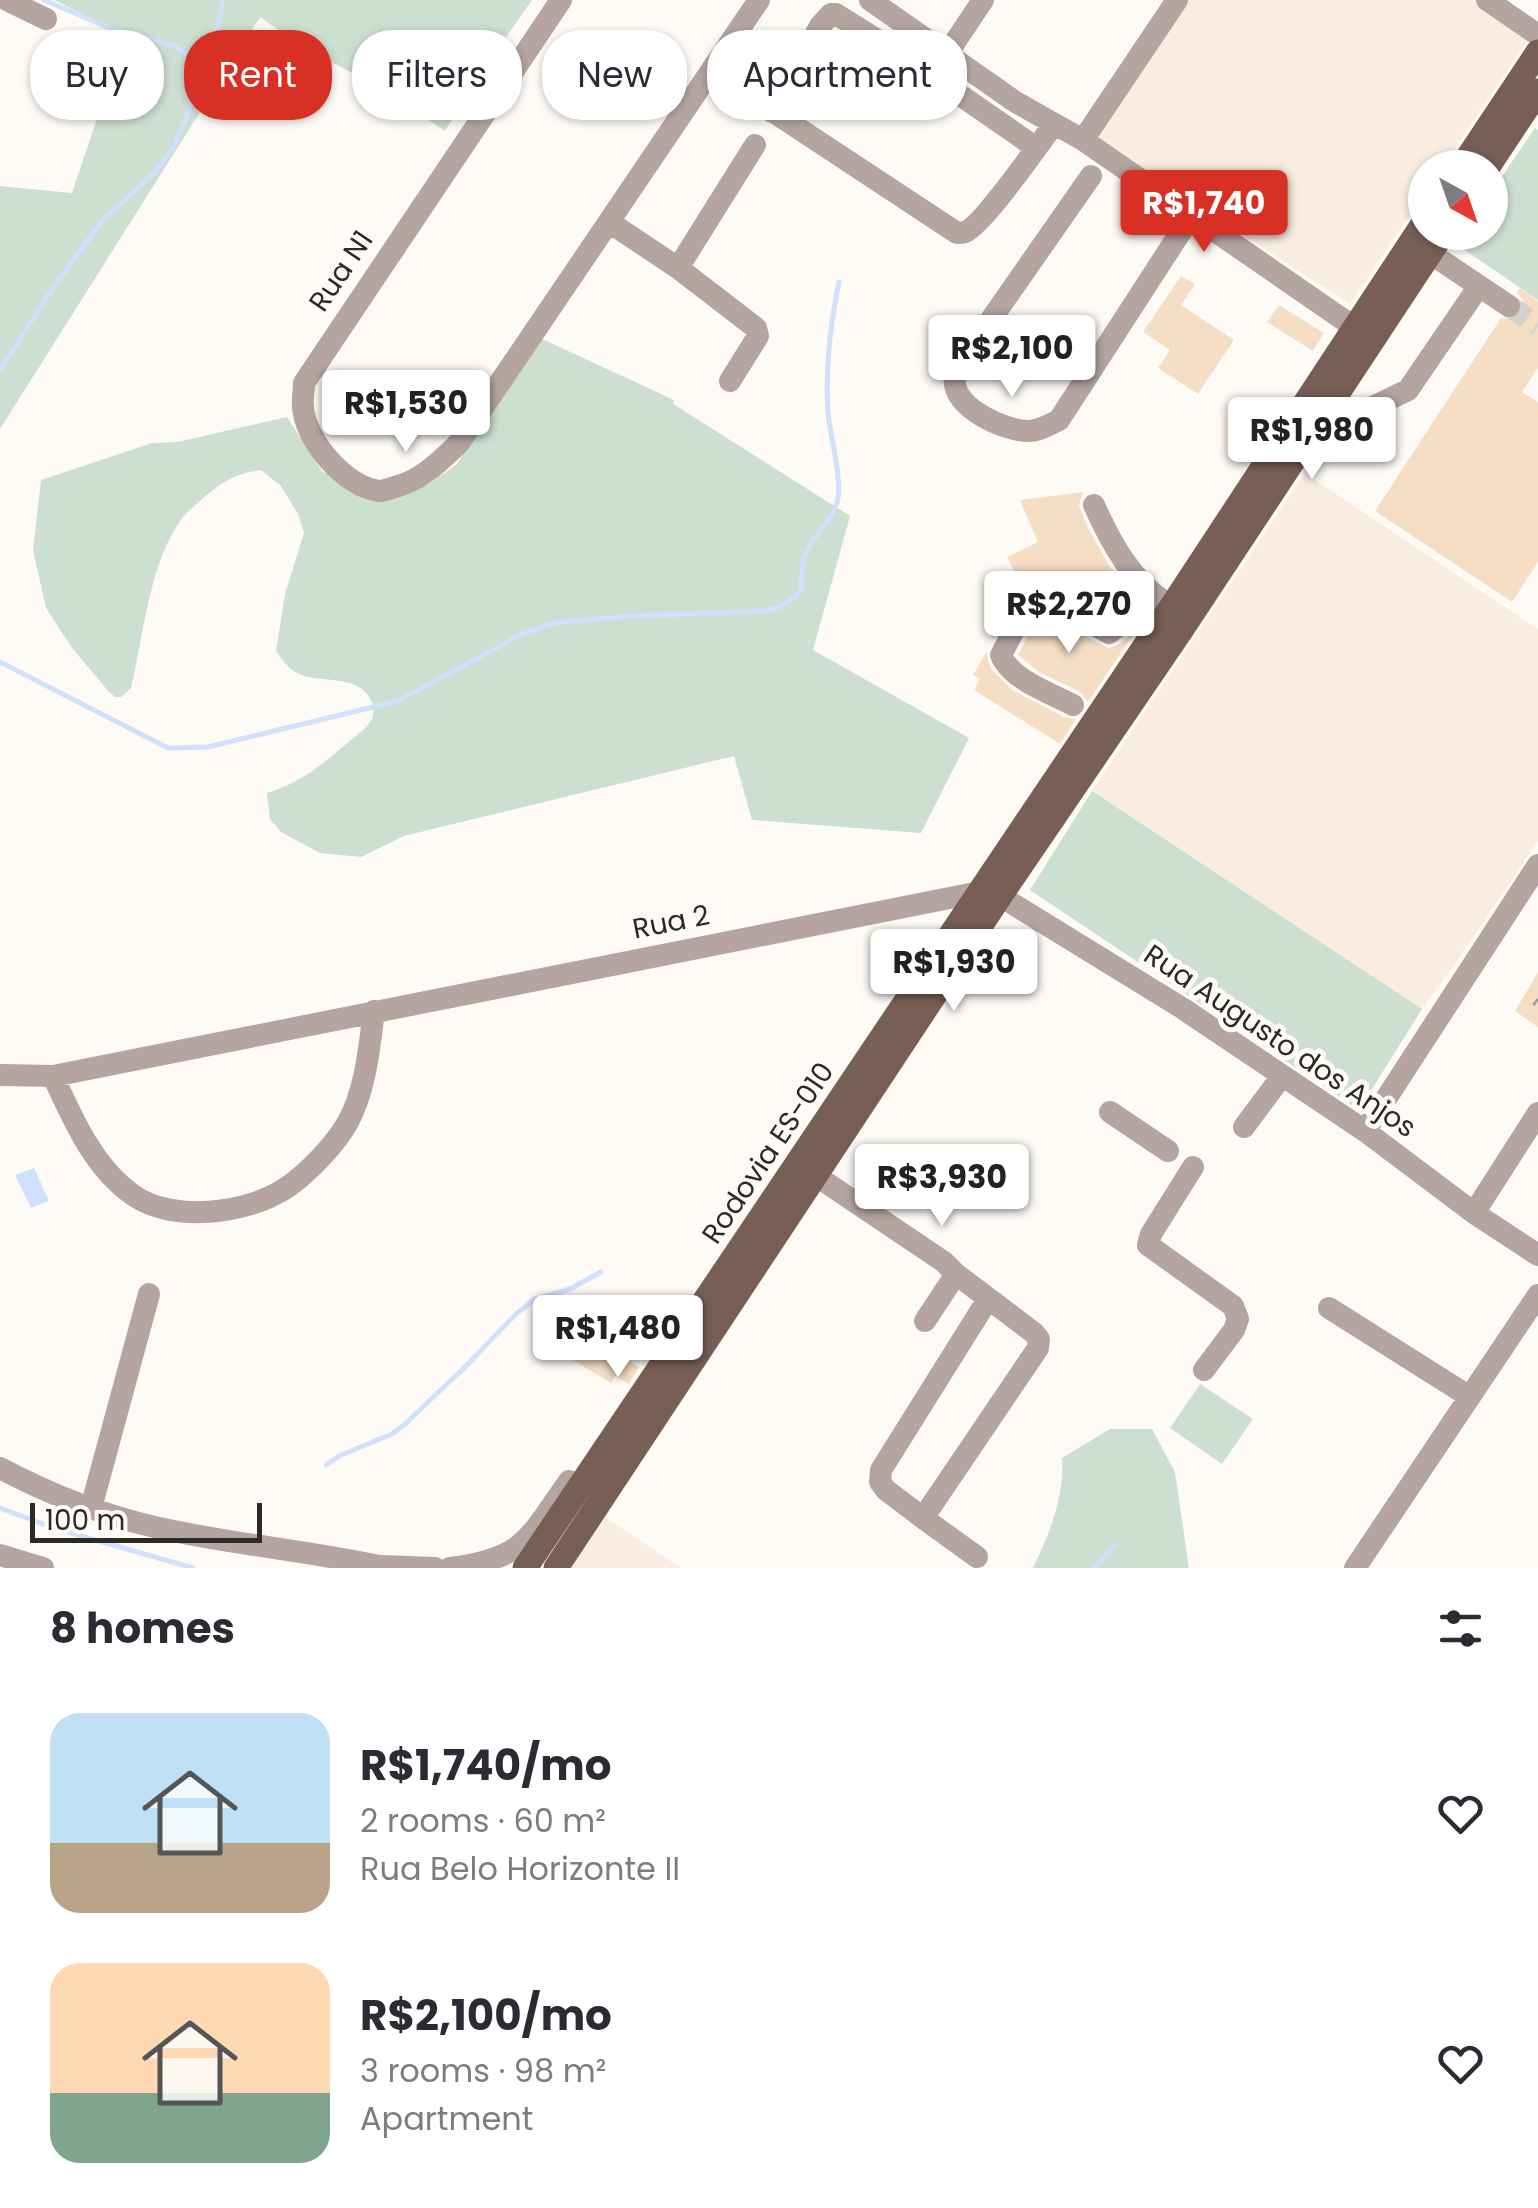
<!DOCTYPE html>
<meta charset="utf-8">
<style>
body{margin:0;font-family:Poppins,sans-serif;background:#f7f7f7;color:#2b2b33;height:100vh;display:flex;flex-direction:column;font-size:38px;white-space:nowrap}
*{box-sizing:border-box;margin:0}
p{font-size:32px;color:#7c7c81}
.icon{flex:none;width:55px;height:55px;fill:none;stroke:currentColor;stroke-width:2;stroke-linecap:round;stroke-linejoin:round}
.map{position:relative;height:1568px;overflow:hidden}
.panel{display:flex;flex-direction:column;background:#fff;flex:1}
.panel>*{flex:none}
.guide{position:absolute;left:30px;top:30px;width:1000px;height:90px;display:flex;gap:20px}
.needle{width:65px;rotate:140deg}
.fabs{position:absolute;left:1408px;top:150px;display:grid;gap:20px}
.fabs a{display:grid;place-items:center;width:100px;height:100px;border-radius:50%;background:#fff;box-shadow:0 2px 8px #0004;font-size:50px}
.scale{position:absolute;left:30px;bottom:25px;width:232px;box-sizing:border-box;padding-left:10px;border:5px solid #2c2a27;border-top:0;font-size:28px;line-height:35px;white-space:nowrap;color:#2c2a27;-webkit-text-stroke:8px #fefbf7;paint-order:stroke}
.price{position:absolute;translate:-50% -85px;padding:0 22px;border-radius:10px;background:#fff;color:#222;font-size:32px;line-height:65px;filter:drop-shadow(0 2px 5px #0008)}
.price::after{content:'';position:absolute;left:50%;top:60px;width:30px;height:22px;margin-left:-15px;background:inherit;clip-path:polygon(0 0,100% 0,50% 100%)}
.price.active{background:#d93025;color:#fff}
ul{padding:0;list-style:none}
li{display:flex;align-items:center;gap:30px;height:250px;padding:0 50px}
li span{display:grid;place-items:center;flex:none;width:280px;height:200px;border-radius:30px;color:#555}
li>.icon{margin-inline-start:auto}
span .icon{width:120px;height:120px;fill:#fffc;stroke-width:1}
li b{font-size:42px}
h2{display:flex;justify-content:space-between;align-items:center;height:120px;padding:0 50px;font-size:42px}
.tag{padding:0 35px;border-radius:40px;background:#fff;box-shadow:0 2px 8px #0004;font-size:35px;line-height:90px}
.tag.active{background:#d93025;color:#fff}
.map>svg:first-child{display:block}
.built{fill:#f9ede1}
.green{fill:#cddfd1}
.water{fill:#d1e0fd}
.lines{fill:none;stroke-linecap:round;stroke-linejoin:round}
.stream{stroke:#d1e0fd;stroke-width:5}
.building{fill:#f6dec5}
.minor-tunnel{stroke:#d4d1cd;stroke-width:22;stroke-dasharray:22 11;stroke-linecap:butt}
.path{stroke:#9d9b97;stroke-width:2.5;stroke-dasharray:8 8;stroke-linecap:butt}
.minor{stroke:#b4a5a0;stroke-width:22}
.major{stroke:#785f56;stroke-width:25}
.labels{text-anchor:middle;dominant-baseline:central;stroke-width:10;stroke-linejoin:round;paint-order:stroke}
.street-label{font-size:28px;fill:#2c2a27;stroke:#fefbf7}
</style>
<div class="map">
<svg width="1538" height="1568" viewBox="0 0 1538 1568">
<rect width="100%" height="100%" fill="#fefbf7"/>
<path class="built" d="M1189 0H1471L1528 39 1442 167 1425 168V192L1350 304 1094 139Z
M1305 473 1538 629V841L1452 968 1422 1009 1092 791Z
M605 1517 681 1568H572Z"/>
<path class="green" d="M54 0H532L474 83 445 131 369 81 308 51 260 17 0 429V186L72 193 125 35Z
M1535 128 1538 130V300L1456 244 1464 233 1490 232V194Z
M536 336 674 400 673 404 850 516 813 650 969 738 921 833 752 820 734 756 404 836 361 857 320 853 281 832 270 819 267 793C303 782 322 764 351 740 364 729 378 721 372 703 361 672 320 685 297 673 288 669 282 659 276 651L285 594 304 533 298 514 281 486 261 470C235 473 218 484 200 501 195 506 188 511 183 517 149 562 144 634 131 688L121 697H115L109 692 72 648 46 608 33 550 41 480 152 443 177 442 287 417 322 471 354 489 381 496 429 484 457 464Z
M1092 791 1422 1009 1359 1110 1030 890Z
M1200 1384 1253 1419 1222 1464 1170 1428Z
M1110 1429H1152L1175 1472 1189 1568H1033C1049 1535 1065 1495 1062 1458Z"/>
<path class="water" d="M34 1168 49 1201 31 1208 15 1175Z"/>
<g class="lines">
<path class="stream" d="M44 0 112 29 174 46 204 66
M0 370 53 288 102 221 153 174 173 148 185 121 217 29 223 0
M0 662 168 748 208 747 398 701 522 634 554 623 631 616 765 611C781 607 792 602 802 589 801 576 802 562 807 551 816 531 834 520 838 498 842 479 830 435 828 413 825 368 830 326 839 282
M326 1465 339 1456 392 1434 405 1424 465 1367 516 1314 535 1299 570 1289 601 1272
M0 1508 57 1529 193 1568
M1094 1568 1115 1545"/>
</g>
<path class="building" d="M1181 276 1195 284 1181 305 1234 340 1198 394 1158 368 1170 350 1143 332Z
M1520 288 1538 301V368L1522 392 1538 402V562L1512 602 1375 511 1501 318 1515 320 1522 313 1523 300 1517 293Z
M1279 305 1324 333 1313 351 1267 322Z
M1083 492 1079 505 1087 526 1111 569 1133 597 1108 615 1052 586 1039 585 1024 590 1007 557 1038 542 1020 500Z
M1041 615 1109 648 1118 645 1134 633 1088 702 1080 692 1039 672 1018 655 1038 617Z
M987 651 988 661 993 671 1012 690 1066 718 1076 719 1060 744 974 690 980 679 973 675Z
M1538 972V1027L1515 1011Z
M585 1300 625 1325 610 1350 639 1367 629 1384 615 1376 611 1383 551 1347 568 1319 572 1322Z"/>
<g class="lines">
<path class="minor-tunnel" d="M1509 306 1538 326"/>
<path class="path" d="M1538 999 1534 1004 1538 1007"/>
<path class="minor" d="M7 0 46 19
M561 0 304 383C304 391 302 399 303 407 305 440 345 487 379 491 382 491 392 488 395 487 422 480 439 462 459 443L759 0
M870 0 1014 101 1083 140 1354 327
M1487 0 1538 35
M947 54 983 0
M731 84 957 233C960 233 962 233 965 232 982 226 1040 143 1054 124
M772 112 820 26 831 14H836L908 59 1035 147
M1083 140 1177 0
M1091 176 971 348C966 356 957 368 955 377 950 407 1005 431 1028 431 1039 431 1049 425 1059 420L1191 216
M609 222 678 268 756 328 758 336 730 381
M1430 253 1509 306
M678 268 755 145
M1307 439 1408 390 1479 286
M1094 505C1111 543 1132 582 1168 604
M1073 705C1050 693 1010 679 1001 655L1027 605 1039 600 1050 601 1109 633 1158 597
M0 1075 53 1076 980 892 1000 896 1182 1008 1365 1131 1474 1213 1538 1255
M53 1076C73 1119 93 1167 133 1195 172 1223 247 1214 286 1188 307 1174 335 1145 348 1122 366 1088 369 1049 374 1011
M1110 1112 1168 1151
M1244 1127 1282 1076
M1365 1131 1538 865
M1193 1167 1151 1234 1148 1245 1233 1306 1238 1319 1234 1330 1204 1370
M815 1175 944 1262 956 1274 925 1321
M1474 1213 1538 1113
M956 1274 1034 1333 1039 1339 1038 1348 923 1518 886 1490 880 1482 881 1470 988 1299
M1329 1308 1470 1397
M0 1468C49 1494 105 1516 159 1528 235 1545 313 1551 388 1568
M91 1508 149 1294
M923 1518 977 1557
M0 1555 43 1568
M380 1566 435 1568
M450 1568C524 1559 529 1538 569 1481
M1355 1568 1538 1295"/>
<path class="major" d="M1461 168 1538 52
M1487 168 1538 91
M525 1568 1172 606 1425 221
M556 1568 1000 896 1182 629 1444 232"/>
</g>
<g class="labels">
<g class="street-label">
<text transform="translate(341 271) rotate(-56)">Rua N1</text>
<text transform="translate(671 922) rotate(-11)">Rua 2</text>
<text transform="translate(1280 1041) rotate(34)">Rua Augusto dos Anjos</text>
<text transform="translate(768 1153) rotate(-56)">Rodovia ES-010</text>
</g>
</g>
</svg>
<div class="fabs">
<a><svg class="needle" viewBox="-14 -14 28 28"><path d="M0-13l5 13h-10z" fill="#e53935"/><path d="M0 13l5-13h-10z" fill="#7c7c81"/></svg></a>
</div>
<div class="scale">100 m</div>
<b class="price active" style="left:1204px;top:255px">R$1,740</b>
<b class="price" style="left:1012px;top:400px">R$2,100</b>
<b class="price" style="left:406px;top:455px">R$1,530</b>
<b class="price" style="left:1312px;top:482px">R$1,980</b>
<b class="price" style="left:1069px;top:656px">R$2,270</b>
<b class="price" style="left:954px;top:1014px">R$1,930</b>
<b class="price" style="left:942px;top:1229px">R$3,930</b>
<b class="price" style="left:618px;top:1380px">R$1,480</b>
<div class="guide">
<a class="tag">Buy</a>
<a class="tag active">Rent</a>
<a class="tag">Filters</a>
<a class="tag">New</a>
<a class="tag">Apartment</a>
</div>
</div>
<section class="panel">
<h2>8 homes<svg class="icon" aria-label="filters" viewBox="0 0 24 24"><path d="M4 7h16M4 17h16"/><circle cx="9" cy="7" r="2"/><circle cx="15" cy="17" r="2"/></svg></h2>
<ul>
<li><span style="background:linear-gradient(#bfe0f5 65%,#b9a48a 0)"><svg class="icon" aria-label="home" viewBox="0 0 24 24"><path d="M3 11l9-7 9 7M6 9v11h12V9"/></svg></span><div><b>R$1,740/mo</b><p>2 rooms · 60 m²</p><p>Rua Belo Horizonte II</p></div><svg class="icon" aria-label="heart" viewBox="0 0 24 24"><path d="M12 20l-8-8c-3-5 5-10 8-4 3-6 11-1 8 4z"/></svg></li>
<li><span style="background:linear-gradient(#ffd9b3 65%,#7fa58c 0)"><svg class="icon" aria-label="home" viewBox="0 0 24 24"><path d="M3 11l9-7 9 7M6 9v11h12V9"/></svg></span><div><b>R$2,100/mo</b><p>3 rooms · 98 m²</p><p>Apartment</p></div><svg class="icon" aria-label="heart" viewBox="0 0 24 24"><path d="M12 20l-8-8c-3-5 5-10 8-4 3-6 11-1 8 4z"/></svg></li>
</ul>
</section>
